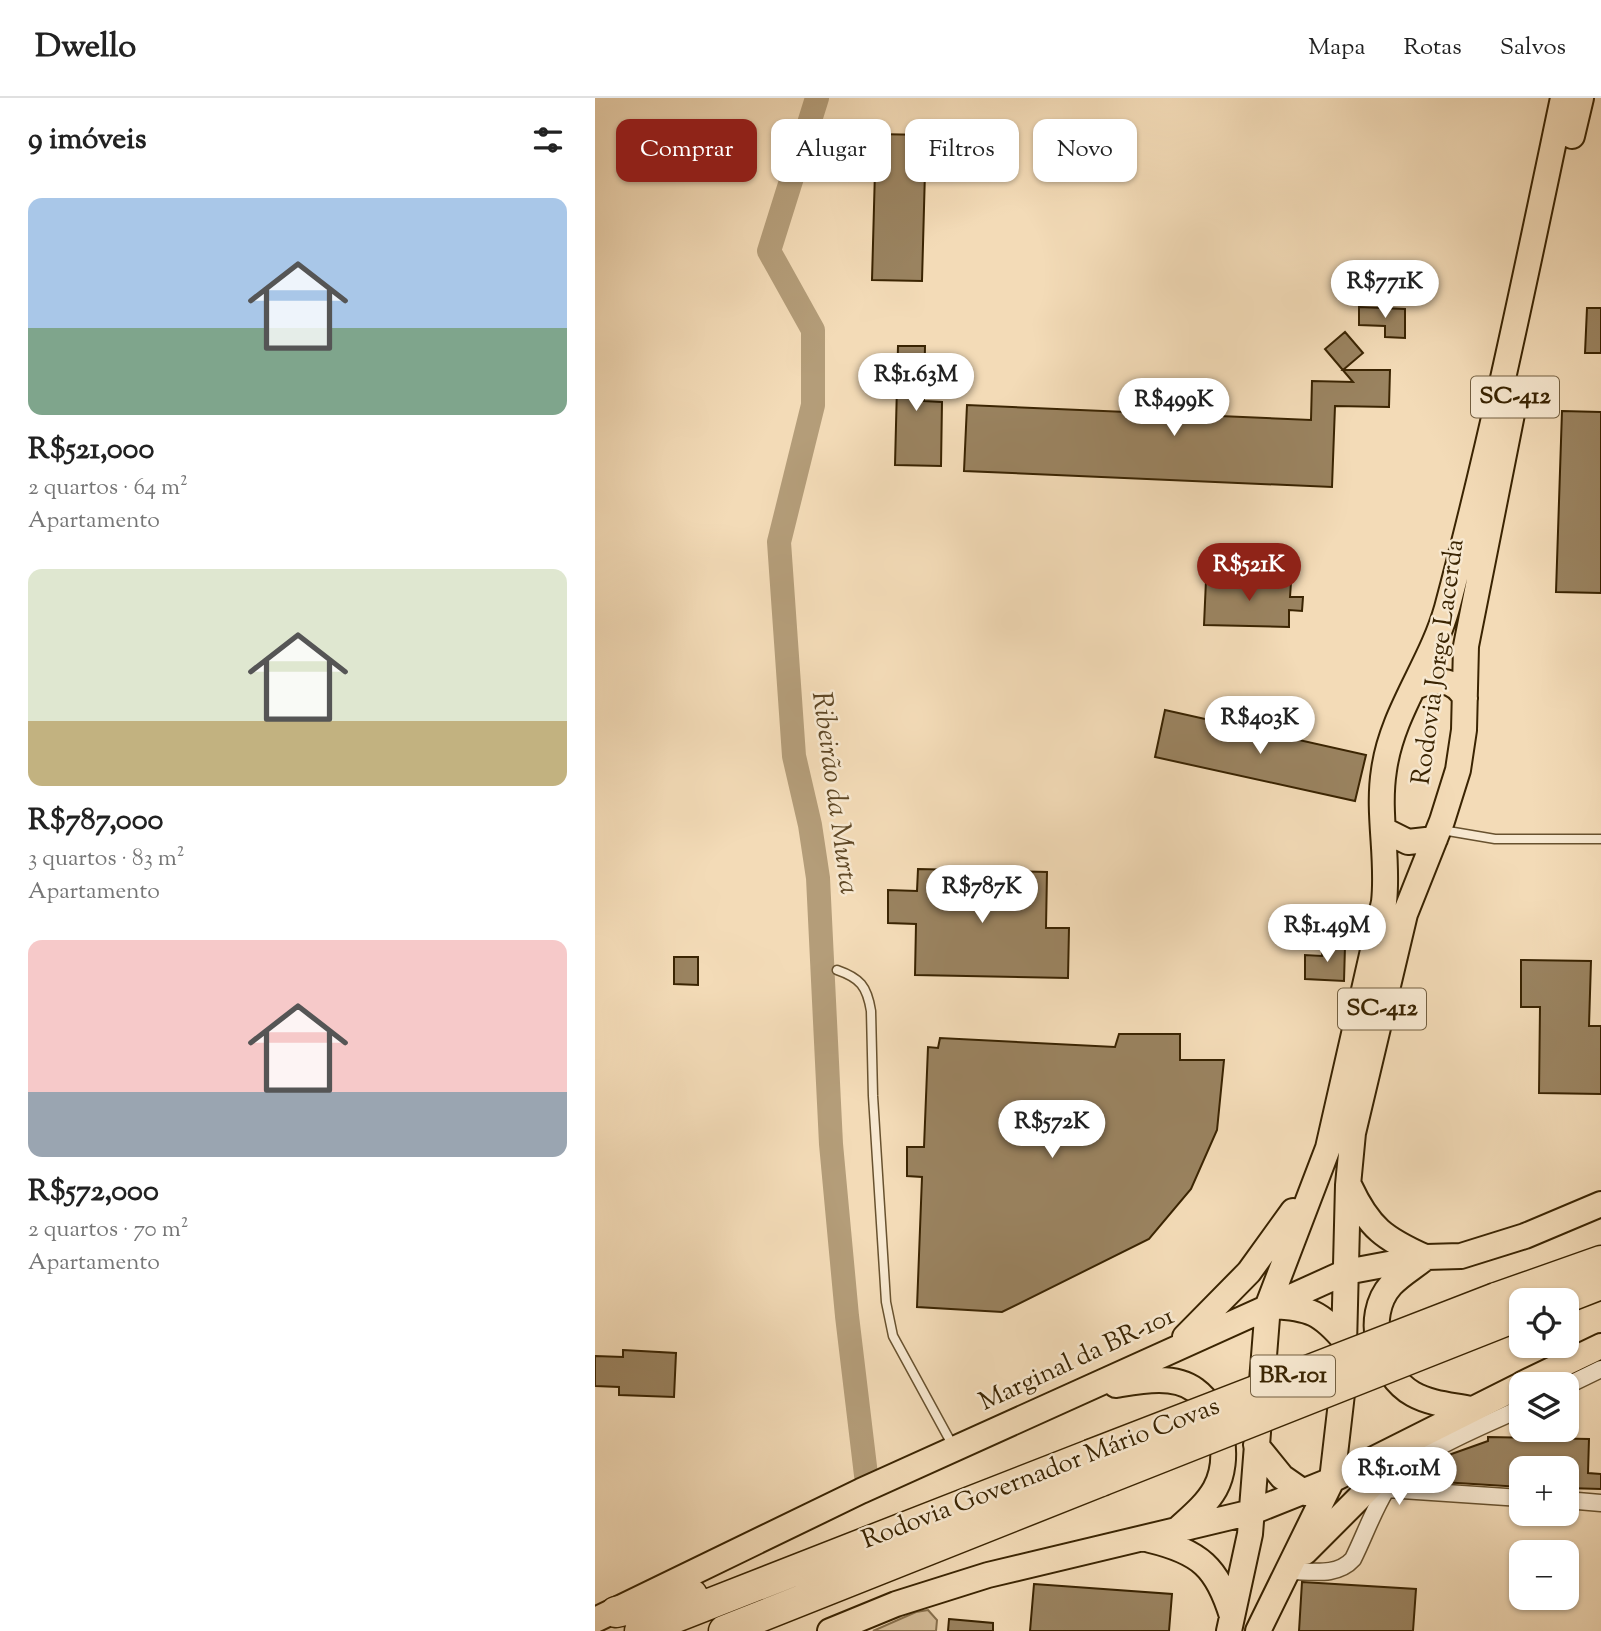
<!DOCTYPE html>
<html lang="pt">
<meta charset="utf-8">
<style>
body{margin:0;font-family:"Sorts Mill Goudy",serif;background:#f6f6f6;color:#222;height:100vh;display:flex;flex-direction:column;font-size:26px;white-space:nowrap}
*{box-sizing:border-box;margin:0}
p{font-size:23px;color:#767676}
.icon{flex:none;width:38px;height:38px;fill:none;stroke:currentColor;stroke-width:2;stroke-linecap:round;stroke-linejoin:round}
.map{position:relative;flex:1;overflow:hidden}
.details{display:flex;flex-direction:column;background:#fff;width:595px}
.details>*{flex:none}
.hud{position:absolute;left:21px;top:21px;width:665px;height:63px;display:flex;gap:14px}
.fabs{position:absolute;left:914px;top:1190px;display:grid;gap:14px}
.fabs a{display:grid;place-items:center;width:70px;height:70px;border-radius:14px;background:#fff;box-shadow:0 2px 5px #0004;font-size:35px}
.price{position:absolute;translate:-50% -60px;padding:0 16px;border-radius:24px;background:#fff;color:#222;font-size:23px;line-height:46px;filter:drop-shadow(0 2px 4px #0008)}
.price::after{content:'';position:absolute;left:50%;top:42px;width:21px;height:16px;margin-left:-10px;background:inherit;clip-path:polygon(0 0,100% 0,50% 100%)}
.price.active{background:#8f2418;color:#fff}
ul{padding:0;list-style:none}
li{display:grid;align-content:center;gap:14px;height:371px;padding:0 28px}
li span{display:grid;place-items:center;height:217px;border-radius:14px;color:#555}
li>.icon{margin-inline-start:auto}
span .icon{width:126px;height:126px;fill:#fffc;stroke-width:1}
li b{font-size:30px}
h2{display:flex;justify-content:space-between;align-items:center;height:84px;padding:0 28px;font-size:30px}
.chip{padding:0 24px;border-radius:14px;background:#fff;box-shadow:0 2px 5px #0004;font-size:24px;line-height:63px}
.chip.active{background:#8f2418;color:#fff}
header{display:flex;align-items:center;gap:42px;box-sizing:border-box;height:98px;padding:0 35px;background:#fff;border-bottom:2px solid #e0e0e0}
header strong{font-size:33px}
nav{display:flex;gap:38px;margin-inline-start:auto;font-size:24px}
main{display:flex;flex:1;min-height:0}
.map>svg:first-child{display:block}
.green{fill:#d4bc98;stroke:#87704d;stroke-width:2}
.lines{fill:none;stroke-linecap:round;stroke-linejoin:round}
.river{stroke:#b49d79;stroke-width:24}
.building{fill:#9a8360;stroke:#3a2402;stroke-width:2}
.service-casing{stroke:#68522f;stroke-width:11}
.minor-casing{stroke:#68522f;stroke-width:19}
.primary-casing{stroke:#3a2402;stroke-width:28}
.motorway-casing{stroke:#3a2402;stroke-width:33}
.service{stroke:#f7e8d0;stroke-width:8}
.minor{stroke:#f7e8d0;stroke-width:16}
.primary{stroke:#f3dbb7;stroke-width:24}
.motorway{stroke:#f3dbb7;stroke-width:30}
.motorway-bridge-casing{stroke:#3a2402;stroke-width:33;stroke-linecap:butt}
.motorway-bridge{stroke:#f3dbb7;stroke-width:30}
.labels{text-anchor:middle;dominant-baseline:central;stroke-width:5;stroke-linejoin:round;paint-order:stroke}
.shield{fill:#f7e8d0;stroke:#735f40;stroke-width:2}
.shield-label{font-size:24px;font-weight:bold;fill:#3a2402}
.street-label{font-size:26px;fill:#3a2402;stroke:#f7e8d0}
.water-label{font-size:28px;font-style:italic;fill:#5f4826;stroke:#f7e8d0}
</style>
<header>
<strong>Dwello</strong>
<nav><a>Mapa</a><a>Rotas</a><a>Salvos</a></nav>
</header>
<main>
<section class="details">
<h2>9 imóveis<svg class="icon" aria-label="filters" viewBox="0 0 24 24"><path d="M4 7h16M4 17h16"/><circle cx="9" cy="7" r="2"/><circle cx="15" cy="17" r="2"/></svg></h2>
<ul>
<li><span style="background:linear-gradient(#a9c7e8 60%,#7fa58c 0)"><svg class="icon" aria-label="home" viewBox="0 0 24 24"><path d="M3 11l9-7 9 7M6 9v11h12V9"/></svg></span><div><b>R$521,000</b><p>2 quartos · 64 m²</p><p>Apartamento</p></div></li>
<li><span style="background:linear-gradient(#dfe7d0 70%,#c2b280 0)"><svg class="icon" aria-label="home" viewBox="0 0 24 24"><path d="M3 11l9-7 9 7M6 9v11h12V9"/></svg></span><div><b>R$787,000</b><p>3 quartos · 83 m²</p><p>Apartamento</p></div></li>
<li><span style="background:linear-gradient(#f6c9c9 70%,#9aa5b1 0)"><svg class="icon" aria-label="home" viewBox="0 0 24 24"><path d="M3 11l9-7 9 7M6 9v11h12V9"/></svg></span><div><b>R$572,000</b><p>2 quartos · 70 m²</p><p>Apartamento</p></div></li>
</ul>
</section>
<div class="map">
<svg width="1006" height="1533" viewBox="0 0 1006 1533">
<rect width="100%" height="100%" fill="#f3dbb7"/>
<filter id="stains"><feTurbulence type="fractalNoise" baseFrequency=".00286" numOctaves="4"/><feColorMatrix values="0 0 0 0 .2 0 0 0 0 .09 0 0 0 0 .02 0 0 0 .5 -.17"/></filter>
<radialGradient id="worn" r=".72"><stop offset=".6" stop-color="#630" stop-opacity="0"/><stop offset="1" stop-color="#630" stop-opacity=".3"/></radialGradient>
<path class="green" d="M333 1512 342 1522 341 1533H278L321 1514Z"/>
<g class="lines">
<path class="river" d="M222 0 174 153 218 232V307L184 444 199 658 215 727 223 780 236 1046 252 1218 271 1377"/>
</g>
<path class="building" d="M281 36 331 37 327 183 277 182Z
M764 209 810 211V240L790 239V228L764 227Z
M992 210H1006V255H990Z
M750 234 768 255 748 272H795L794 309 740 308 737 389 369 373 372 307 716 322 717 283 758 284 730 251Z
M303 248H330L329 303 347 304 346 368 300 367Z
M967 313 1006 314V495L961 494Z
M611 482 696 484 695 499H708L707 513 694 512V529L609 527Z
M570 612 771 657 760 703 560 659Z
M323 771 452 774 451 830H474L473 880 320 877 321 826 293 825V792L322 793Z
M728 847 750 848 749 883 710 881V857L727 858Z
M79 859H103V887L79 886Z
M926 862 996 863 994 928H1006V996L944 995 945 909H926Z
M524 936H585V962H629L622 1032 596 1091 554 1141 407 1214 322 1209 327 1079 312 1078V1049H329L333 949 343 950 345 940 520 949Z
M28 1252 81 1255 79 1299 24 1297V1289L0 1288V1258L28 1259Z
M893 1339 994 1341 993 1375 1006 1376V1391L971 1390V1370H926V1389L847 1384 848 1359 893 1343Z
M707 1484 821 1491 818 1533H704Z
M439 1486 577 1496 574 1533H435Z
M354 1521 398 1525V1533H353Z"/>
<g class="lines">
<g class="service-casing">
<path id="service" d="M847 732 900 741H1006
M242 872C265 880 272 888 276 913L278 998 291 1204 298 1238 358 1348"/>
</g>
<g class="minor-casing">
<path id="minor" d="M971 1288 1006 1271
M792 1391 926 1400
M971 1402 1006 1405
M693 1473C716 1473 742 1479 758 1461 769 1439 778 1413 791 1392 816 1354 886 1330 926 1310"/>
</g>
<g class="primary-casing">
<path id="primary" d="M977 38 986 0
M820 589C839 581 859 579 870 600
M789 732 813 744 840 741
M755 1089C774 1130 790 1141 830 1159
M830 1160C819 1169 805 1177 796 1187 768 1218 784 1277 818 1296 836 1306 857 1307 876 1311
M678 1208C715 1210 726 1215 750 1243
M590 1239 654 1174 698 1113
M927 1286 1006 1248
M521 1287C545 1283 579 1276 600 1292 628 1312 636 1362 620 1391 611 1407 596 1419 583 1431
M661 1347 687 1379 710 1395
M555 1442C605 1454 622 1469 637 1518
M710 1454 805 1359
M0 1522 266 1393 751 1174 831 1159 866 1158 930 1138 1006 1106
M235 1533 301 1506 393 1477 657 1414 737 1382 926 1287
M634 1533 655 1436 673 1207 733 1050 789 804C794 760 782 716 789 672 797 614 836 567 852 510 897 342 932 171 968 0
M663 1533 737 1382 748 1287 753 1087 758 1035 810 816 847 723 863 672 869 632 871 548 917 316"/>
</g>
<g class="motorway-casing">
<path id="motorway" d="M901 1200 1006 1163
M965 1202 1006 1186
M21 1514 97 1497
M45 1533 495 1357
M129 1533 506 1383"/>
</g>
<use href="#service" class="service"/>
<use href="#minor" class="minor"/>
<use href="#primary" class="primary"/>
<use href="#motorway" class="motorway"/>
<g class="motorway-bridge-casing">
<path id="motorway-bridge" d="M495 1357 901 1200
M506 1383 910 1223"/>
</g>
<use href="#motorway-bridge" class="motorway-bridge"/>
</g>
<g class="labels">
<g class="shield">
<rect x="876" y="278.5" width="88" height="41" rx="5"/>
<rect x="743" y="890.5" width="88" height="41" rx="5"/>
<rect x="656" y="1257.5" width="84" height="41" rx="5"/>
</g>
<g class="shield-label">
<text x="920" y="299">SC-412</text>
<text x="787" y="911">SC-412</text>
<text x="698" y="1278">BR-101</text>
</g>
<g class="street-label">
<text transform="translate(844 564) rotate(-82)">Rodovia Jorge Lacerda</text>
<text transform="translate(482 1262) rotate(-25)">Marginal da BR-101</text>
<text transform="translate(446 1376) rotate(-21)">Rodovia Governador Mário Covas</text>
</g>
<g class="water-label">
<text transform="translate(239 695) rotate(82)">Ribeirão da Murta</text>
</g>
</g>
<rect width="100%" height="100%" filter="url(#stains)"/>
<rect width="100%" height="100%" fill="url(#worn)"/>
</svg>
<div class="fabs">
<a><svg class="icon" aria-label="locate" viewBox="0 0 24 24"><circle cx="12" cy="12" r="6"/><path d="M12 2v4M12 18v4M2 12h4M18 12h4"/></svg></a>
<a><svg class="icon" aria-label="layers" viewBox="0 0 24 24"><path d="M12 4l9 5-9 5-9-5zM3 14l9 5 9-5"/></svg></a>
<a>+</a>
<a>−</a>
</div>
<b class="price" style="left:790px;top:222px">R$771K</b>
<b class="price" style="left:321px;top:315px">R$1.63M</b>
<b class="price" style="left:579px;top:340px">R$499K</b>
<b class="price active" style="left:654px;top:505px">R$521K</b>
<b class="price" style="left:665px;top:658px">R$403K</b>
<b class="price" style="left:387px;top:827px">R$787K</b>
<b class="price" style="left:732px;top:866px">R$1.49M</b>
<b class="price" style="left:457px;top:1062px">R$572K</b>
<b class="price" style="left:804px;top:1409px">R$1.01M</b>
<div class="hud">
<a class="chip active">Comprar</a>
<a class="chip">Alugar</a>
<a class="chip">Filtros</a>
<a class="chip">Novo</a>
</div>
</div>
</main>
